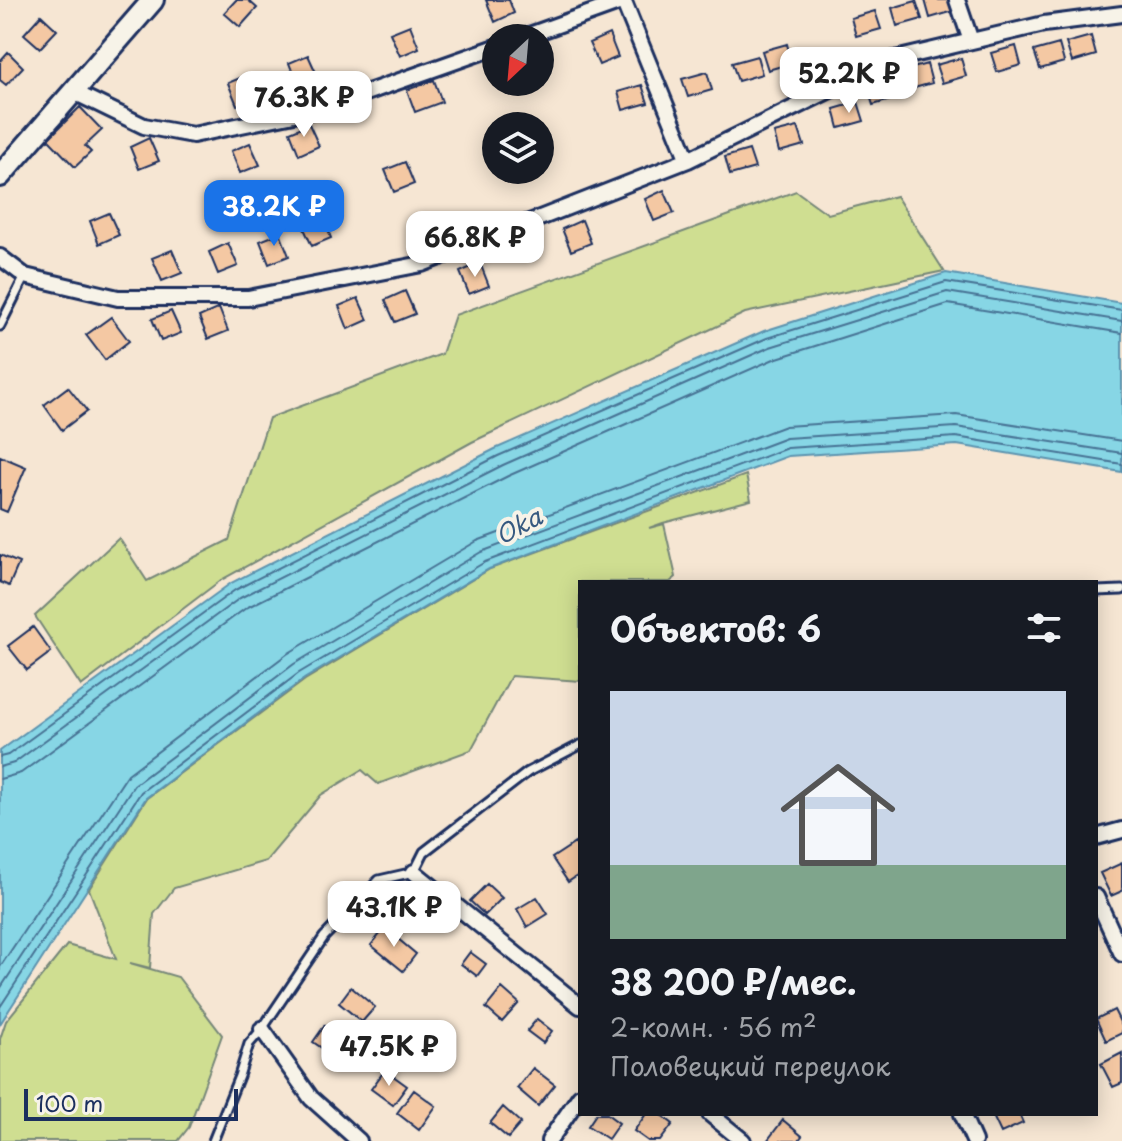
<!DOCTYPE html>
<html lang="ru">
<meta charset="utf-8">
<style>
body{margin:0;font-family:"Playpen Sans",sans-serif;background:#20242c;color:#f1f3f6;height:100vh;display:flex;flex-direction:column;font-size:30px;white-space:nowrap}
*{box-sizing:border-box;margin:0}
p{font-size:26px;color:#9ea1a6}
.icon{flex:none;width:44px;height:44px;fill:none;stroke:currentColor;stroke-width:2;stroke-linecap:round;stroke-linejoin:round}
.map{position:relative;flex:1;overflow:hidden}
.sheet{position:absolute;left:578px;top:580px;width:520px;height:536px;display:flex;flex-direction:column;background:#171b24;border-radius:0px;box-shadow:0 4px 20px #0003}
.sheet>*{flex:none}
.needle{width:52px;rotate:206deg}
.buttons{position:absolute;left:482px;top:24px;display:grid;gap:16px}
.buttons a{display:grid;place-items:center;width:72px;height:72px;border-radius:50%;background:#171b24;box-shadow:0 4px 20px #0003;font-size:40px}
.scale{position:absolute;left:24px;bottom:20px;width:214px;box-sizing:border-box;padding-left:8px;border:4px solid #1b2f5e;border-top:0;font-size:22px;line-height:28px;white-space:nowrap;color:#1b2f5e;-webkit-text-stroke:6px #f7f3e8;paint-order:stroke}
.price{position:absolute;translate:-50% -68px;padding:0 18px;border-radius:16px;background:#fff;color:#222;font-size:26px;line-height:52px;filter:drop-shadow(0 2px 4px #0008)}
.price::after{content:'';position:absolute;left:50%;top:48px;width:24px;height:18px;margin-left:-12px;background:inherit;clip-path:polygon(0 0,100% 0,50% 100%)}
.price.current{background:#1a73e8;color:#fff}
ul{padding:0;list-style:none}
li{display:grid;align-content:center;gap:16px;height:424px;padding:0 32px}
li span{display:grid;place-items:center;height:248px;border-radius:0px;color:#555}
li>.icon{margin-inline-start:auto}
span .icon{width:144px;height:144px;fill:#fffc;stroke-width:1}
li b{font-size:34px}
h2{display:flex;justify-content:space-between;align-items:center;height:96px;padding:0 32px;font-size:34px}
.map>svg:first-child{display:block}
.green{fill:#cfde91;stroke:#758678;stroke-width:2}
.water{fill:#87d6e5;stroke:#5c93af;stroke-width:2}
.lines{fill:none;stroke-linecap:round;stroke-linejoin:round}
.shore{stroke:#467294;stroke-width:2}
.building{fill:#f4c8a3;stroke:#1b2f5e;stroke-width:2}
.lane-casing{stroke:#1b2f5e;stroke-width:13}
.street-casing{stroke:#1b2f5e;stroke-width:20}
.secondary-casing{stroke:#1b2f5e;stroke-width:26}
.lane{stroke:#f7f3e8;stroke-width:7}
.street{stroke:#f7f3e8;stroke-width:14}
.secondary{stroke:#f7f3e8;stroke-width:20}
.labels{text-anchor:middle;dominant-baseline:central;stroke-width:8;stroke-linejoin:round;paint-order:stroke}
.water-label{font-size:24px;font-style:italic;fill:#365980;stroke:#f7f3e8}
</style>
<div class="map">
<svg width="1122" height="1141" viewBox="0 0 1122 1141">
<rect width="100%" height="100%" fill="#f6e6d3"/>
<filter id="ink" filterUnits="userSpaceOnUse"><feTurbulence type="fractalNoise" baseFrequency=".0125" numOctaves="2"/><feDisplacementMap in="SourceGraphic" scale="16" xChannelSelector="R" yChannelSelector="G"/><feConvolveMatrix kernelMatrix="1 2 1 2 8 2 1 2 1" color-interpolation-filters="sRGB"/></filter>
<g filter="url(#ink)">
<path class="green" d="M796 191 828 214 896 196 944 271 745 313 472 442 221 580 81 686 35 616 119 538 147 581 229 540 269 418 442 354 455 315Z
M746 475 751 500 663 523 649 528 664 524 676 577 670 582H580V681L511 676 471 750 378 784 362 770 321 795 266 861 174 888 154 914 150 968 130 963 178 977 222 1035 189 1127 178 1141H0V1039L6 1021 67 945 116 959 89 889 147 798 305 680 490 569Z"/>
<path class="water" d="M946 273 1122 303V472L957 445 788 456 489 569 304 679 146 798 0 1024V751L231 583 495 449 764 331Z"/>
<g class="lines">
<path class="shore" d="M0 757 8 755 235 590 498 456 767 338 946 282 1122 310
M0 767 14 763 240 598 503 465 770 347 947 292 1122 321
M0 779 21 773 246 608 508 476 774 359 948 304 1122 333
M0 967 128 774 287 654 477 541 785 426 956 415 1122 441
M0 989 134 785 294 664 481 552 786 438 956 427 1122 453
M0 1007 141 792 299 673 485 562 787 448 956 437 1122 464"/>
</g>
<path class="building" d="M236 0H248L257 8 240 27 224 13Z
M486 0H509L514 13 495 22Z
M925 0H951L954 11 930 18Z
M916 1 922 19 897 26 892 8Z
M875 11 881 29 856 36 851 18Z
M41 15 57 30 40 48 24 34Z
M410 25 419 48 400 56 390 33Z
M609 34 618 57 599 65 589 43Z
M1091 36 1096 55 1072 62 1066 43Z
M787 44 792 63 768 70 762 51Z
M1059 44 1064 62 1040 69 1034 51Z
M1016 46 1021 65 997 72 991 53Z
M8 52 23 67 6 85 0 80V61Z
M308 55 318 77 298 86 289 63Z
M757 56 762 74 738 81 732 63Z
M961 58 966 76 942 83 936 65Z
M927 64 932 83 907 90 902 71Z
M707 72 712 90 688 97 682 79Z
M247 75 257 97 237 105 228 83Z
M892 79 897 98 873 105 867 86Z
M434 80 442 102 415 112 407 90Z
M642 85 648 103 623 110 618 92Z
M858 102 864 121 839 128 834 109Z
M80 107 102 130 85 146 91 152 75 167 48 139Z
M309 124 319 146 299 155 290 132Z
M798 127 804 145 779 152 774 133Z
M149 138 159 161 139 169 130 147Z
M250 143 260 165 240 173 231 151Z
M749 150 755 168 730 175 725 157Z
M405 162 414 184 394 192 385 170Z
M664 190 674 213 654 221 645 199Z
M109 213 119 235 99 244 90 221Z
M322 215 331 238 312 246 302 224Z
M582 220 591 243 571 251 562 229Z
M280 233 289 256 269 264 260 241Z
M228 243 238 266 218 274 209 252Z
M172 250 182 273 162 281 152 258Z
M480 263 489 286 469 294 460 272Z
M405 291 415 314 395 322 385 300Z
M358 298 368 320 348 329 339 306Z
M219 308 228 331 208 339 199 317Z
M171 311 181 333 161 341 152 319Z
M111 317 129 341 105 360 86 335Z
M68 387 87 411 62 430 44 405Z
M0 456 26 467 7 512 0 509Z
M0 555 19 563 9 586 0 582Z
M33 627 51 652 27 670 8 646Z
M575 843 580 851V874L568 882 552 858Z
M1122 863V891L1111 896 1100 873Z
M487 884 502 898 485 915 470 901Z
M420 890 435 904 418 922 403 908Z
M537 897 548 914 527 927 517 909Z
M385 928 416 954 403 971 371 945Z
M470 952 486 964 477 976 461 964Z
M351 987 375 1007 362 1022 339 1003Z
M502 988 519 1003 502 1022 486 1008Z
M1114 1010 1122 1026V1033L1106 1041 1096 1019Z
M537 1019 552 1031 543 1043 527 1031Z
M325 1025 350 1042 338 1059 313 1042Z
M1122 1053V1083L1113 1087 1101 1064Z
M533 1068 555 1085 538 1106 517 1088Z
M385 1070 407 1086 393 1105 371 1089Z
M414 1090 436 1106 419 1130 397 1113Z
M503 1107 521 1123 508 1138 490 1123Z
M596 1114H607L619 1123 608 1139 588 1126Z
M646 1114H660L673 1124 660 1141H648L634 1131Z
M992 1114H1019L1023 1123 1001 1133Z
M783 1120 802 1136 798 1141H767Z"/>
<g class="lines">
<g class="lane-casing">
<path id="lane" d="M0 326 25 276
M1096 591 1122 590
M213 1141 239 1076 249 1044 262 1029 324 937 379 880 414 872 424 852 528 772 580 745"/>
</g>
<g class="street-casing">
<path id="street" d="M623 0 688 160
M957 0 971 41
M521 38 624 1
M74 92 144 126 193 135 323 108 496 47
M0 257 25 276 118 298H248L422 264 688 160 891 60 1044 24 1122 14
M1096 837 1122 830
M414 872 580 1006
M1096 897 1122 954
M262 1029 311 1098 359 1141
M710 1114 743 1141
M962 1114 974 1141
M549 1141 580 1096"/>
</g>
<g class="secondary-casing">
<path id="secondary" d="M0 176 153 0"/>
</g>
<use href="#lane" class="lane"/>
<use href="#street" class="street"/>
<use href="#secondary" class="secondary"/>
</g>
</g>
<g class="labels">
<g class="water-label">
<text transform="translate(518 525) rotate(-28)">Oka</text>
</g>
</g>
</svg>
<div class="buttons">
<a><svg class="needle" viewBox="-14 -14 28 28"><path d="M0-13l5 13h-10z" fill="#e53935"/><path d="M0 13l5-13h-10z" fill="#9ea1a6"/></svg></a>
<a><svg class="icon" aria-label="layers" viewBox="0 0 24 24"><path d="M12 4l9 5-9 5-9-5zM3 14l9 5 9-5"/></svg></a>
</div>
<div class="scale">100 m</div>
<b class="price" style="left:849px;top:115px">52.2K ₽</b>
<b class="price" style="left:304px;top:139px">76.3K ₽</b>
<b class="price current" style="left:274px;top:248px">38.2K ₽</b>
<b class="price" style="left:475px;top:279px">66.8K ₽</b>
<b class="price" style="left:394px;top:949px">43.1K ₽</b>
<b class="price" style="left:389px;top:1088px">47.5K ₽</b>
<section class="sheet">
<h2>Объектов: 6<svg class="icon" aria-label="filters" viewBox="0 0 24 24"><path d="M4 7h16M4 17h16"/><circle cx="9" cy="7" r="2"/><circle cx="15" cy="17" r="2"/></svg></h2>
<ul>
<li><span style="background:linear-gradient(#c9d6e8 70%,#7fa58c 0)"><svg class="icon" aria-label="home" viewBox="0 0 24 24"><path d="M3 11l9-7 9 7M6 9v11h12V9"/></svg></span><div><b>38 200 ₽/мес.</b><p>2-комн. · 56 m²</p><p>Половецкий переулок</p></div></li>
</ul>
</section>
</div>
